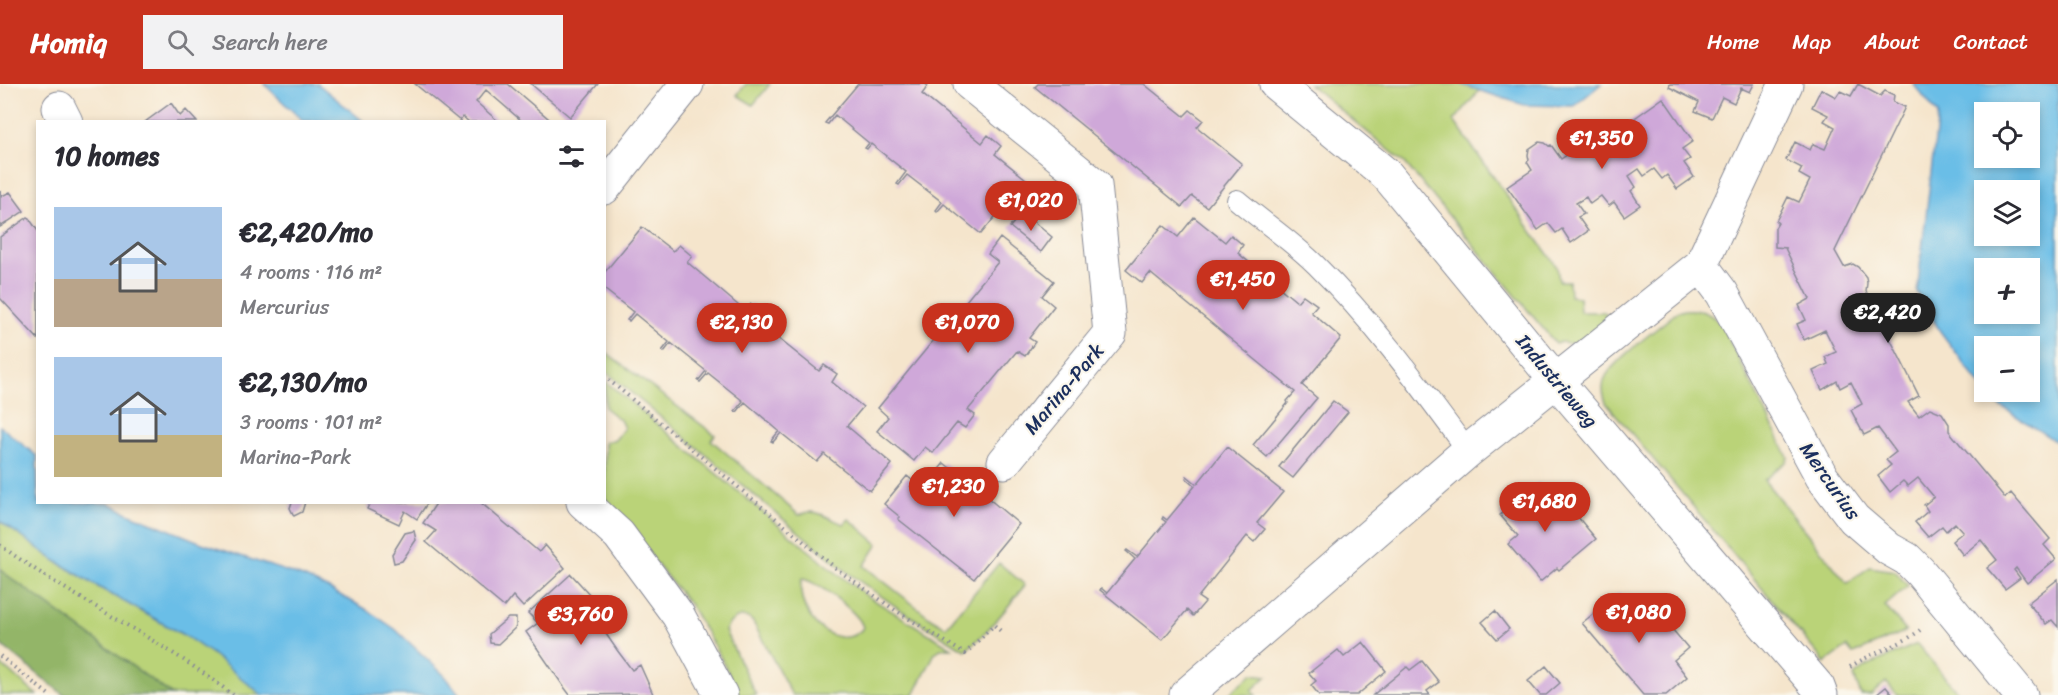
<!DOCTYPE html>
<meta charset="utf-8">
<style>
body{margin:0;font-family:Sriracha,sans-serif;background:#f2f2f3;color:#2b2b33;height:100vh;display:flex;flex-direction:column;font-size:22px;white-space:nowrap}
*{box-sizing:border-box;margin:0}
p{font-size:20px;color:#7c7c81}
.icon{flex:none;width:33px;height:33px;fill:none;stroke:currentColor;stroke-width:2;stroke-linecap:round;stroke-linejoin:round}
.map{position:relative;flex:1;overflow:hidden}
.side{position:absolute;left:36px;top:36px;width:570px;height:384px;display:flex;flex-direction:column;background:#fff;border-radius:0px;box-shadow:0 3px 9px #0003}
.side>*{flex:none}
.buttons{position:absolute;left:1974px;top:18px;display:grid;gap:12px}
.buttons a{display:grid;place-items:center;width:66px;height:66px;border-radius:0px;background:#fff;box-shadow:0 3px 9px #0003;font-size:30px}
.price{position:absolute;translate:-50% -51px;padding:0 14px;border-radius:21px;background:#c8321e;color:#fff;font-size:20px;line-height:39px;filter:drop-shadow(0 2px 3px #0008)}
.price::after{content:'';position:absolute;left:50%;top:36px;width:18px;height:14px;margin-left:-9px;background:inherit;clip-path:polygon(0 0,100% 0,50% 100%)}
.price.current{background:#222;color:#fff}
ul{padding:0;list-style:none}
li{display:flex;align-items:center;gap:18px;height:150px;padding:0 18px}
li span{display:grid;place-items:center;flex:none;width:168px;height:120px;border-radius:0px;color:#555}
li>.icon{margin-inline-start:auto}
span .icon{width:72px;height:72px;fill:#fffc;stroke-width:1}
li b{font-size:26px}
h2{display:flex;justify-content:space-between;align-items:center;height:72px;padding:0 18px;font-size:26px}
header{display:flex;align-items:center;gap:36px;box-sizing:border-box;height:84px;padding:0 30px;background:#c8321e;color:#fff}
header strong{font-size:28px}
nav{display:flex;gap:33px;margin-inline-start:auto;font-size:21px}
.search{width:420px;height:54px;background:#f2f2f3;display:flex;align-items:center;gap:15px;box-sizing:border-box;padding:0 21px;border-radius:0px;color:#7c7c81;font-size:22px}
.map>svg:first-child{display:block}
.green{fill:#bad378;stroke:#6a816b;stroke-width:1.5;fill-rule:evenodd}
.forest{fill:#93b568;stroke:#577263;stroke-width:1.5}
.water{fill:#6bbee7;stroke:#4376a2;stroke-width:1.5;fill-rule:evenodd}
.building{fill:#cfa8d9}
.lines{fill:none;stroke-linecap:round;stroke-linejoin:round}
.lane-casing{stroke:#888a95;stroke-width:22}
.street-casing{stroke:#888a95;stroke-width:35}
.path{stroke:#888a95;stroke-width:4;stroke-dasharray:1.5 4.5;stroke-linecap:butt}
.lane{stroke:#fff;stroke-width:20}
.street{stroke:#fff;stroke-width:33}
.labels{text-anchor:middle;dominant-baseline:central;stroke-width:4.5;stroke-linejoin:round;paint-order:stroke}
.street-label{font-size:20px;fill:#1b2f5e;stroke:#fbf7ec}
</style>
<header>
<strong>Homiq</strong>
<div class="search"><svg class="icon" aria-label="search" viewBox="0 0 24 24"><circle cx="10" cy="10" r="6"/><path d="M15 15l6 6"/></svg>Search here</div>
<nav><a>Home</a><a>Map</a><a>About</a><a>Contact</a></nav>
</header>
<div class="map">
<svg width="2058" height="611" viewBox="0 0 2058 611">
<rect width="100%" height="100%" fill="#fbf7ec"/>
<filter id="ink" filterUnits="userSpaceOnUse"><feTurbulence type="fractalNoise" baseFrequency=".0167" numOctaves="2"/><feDisplacementMap in="SourceGraphic" scale="12" xChannelSelector="R" yChannelSelector="G"/><feConvolveMatrix kernelMatrix="1 2 1 2 8 2 1 2 1" color-interpolation-filters="sRGB"/></filter>
<filter id="wash" filterUnits="userSpaceOnUse"><feTurbulence type="fractalNoise" baseFrequency=".008" numOctaves="4" result="noise"/><feDisplacementMap in="SourceGraphic" scale="24" xChannelSelector="R" yChannelSelector="G"/><feGaussianBlur stdDeviation="1.35" result="paint"/><feColorMatrix in="noise" values="0 0 0 0 0 0 0 0 0 0 0 0 0 0 0 0 0 1.4 0 .05"/><feComposite in="paint" operator="in"/></filter>
<g filter="url(#wash)">
<rect width="100%" height="100%" fill="#f5e5cc"/>
<path class="green" d="M746 0H770L753 21 737 11Z
M1309 0H1470L1479 7 1454 37 1557 183 1559 197H1569L1570 212 1579 213 1580 228H1604L1610 234 1581 261 1561 258 1556 260 1405 79Z
M1685 226C1701 225 1710 229 1721 240L1788 373 1786 378 1764 396 1847 499 1870 483 1895 487 1908 502 1885 522 1906 547 1853 570 1847 563 1825 579 1606 319C1603 310 1601 301 1606 292 1617 273 1659 244 1677 228Z
M604 267 715 351 711 356 799 431C815 422 828 435 844 440L849 435 878 460 864 482 932 535 946 543 999 479 1025 501C1006 525 989 547 966 566L958 562 904 528 848 489 605 287Z
M605 297 830 484 867 512 952 564H942L935 569 914 611H792L753 538C743 527 730 535 725 547L756 611H739L720 572 690 521 605 417V358L616 355 624 344 620 336 605 324ZM802 495C816 496 861 530 863 544 859 549 854 552 847 553 820 556 795 521 802 495Z
M0 437 56 477 100 504 187 553 212 570 262 611H172L0 486Z
M1917 560 1960 611H1897L1886 598 1871 611H1861L1854 592 1865 583Z
M0 580 37 611H0Z
M1252 590 1267 592 1252 606 1256 611H1228Z"/>
<path class="forest" d="M0 486 172 611H64L0 560Z"/>
<path class="water" d="M264 0H318L363 37H303Z
M1459 0H1601L1574 22 1524 21Z
M1913 0H2058V359L1991 316 1985 308H2030V262H1984V306L1940 247 1917 208 1938 30ZM2030 28V74H1984V28ZM2030 106V152H1984V106ZM1984 184H2030V230H1984Z
M0 342 37 372 38 418 109 419 128 429 202 459 303 493 327 504 364 524 395 545 445 592 460 611H262L212 570 187 553 100 504 56 477 0 437Z"/>
<g id="blocks">
<path class="building" d="M415 0H508L549 35 547 38H523L486 6 476 18 499 38H469L463 33 460 37Z
M531 0H598L570 33Z
M858 0H925L928 2 922 10 982 59 988 51 1001 62 995 70 1026 95 981 150 944 120 937 128 936 126 942 118 907 91 899 101 897 100 906 88 871 60 867 65 865 64 869 59 835 31 828 40 825 39Z
M1038 0H1144L1184 32 1190 26 1203 36 1197 43 1242 80 1207 123 1192 112 1182 123 1035 3Z
M1670 0H1754L1750 8 1741 4 1734 19 1722 13 1712 34 1695 27 1699 18 1669 3Z
M1858 0 1880 12 1885 7 1894 11 1893 18 1905 23 1835 167 1844 183 1853 180 1858 183 1866 193 1867 199 1866 207 1919 312 1908 318 1919 332 1930 324 1942 329 1949 340V347L2005 414 2011 409 2050 455 2044 461 2056 475 2027 499 2016 484 2014 486 2020 494 2005 505 1987 484 1997 476 1981 456 1963 471 1952 457 1963 448 1955 439 1946 447 1942 442 1928 453 1915 438 1928 427 1924 421 1934 413 1918 394 1908 402 1903 397 1890 408 1878 392 1891 381 1886 376 1896 368 1878 344 1864 351 1851 326 1862 320 1851 298 1840 304 1837 297 1822 306 1813 287 1828 280 1825 273 1836 268 1825 246 1804 256 1797 240 1806 236 1799 221 1810 215 1785 164H1787L1775 163V144L1778 139 1776 137 1788 113 1799 118 1810 96 1799 90 1802 84 1786 76 1795 58 1810 66 1813 60 1825 65 1835 43 1824 37 1828 31 1812 23 1821 5 1836 13 1840 7 1851 12Z
M1663 14 1693 57 1682 65 1690 75 1684 79 1694 93 1677 105 1667 91 1662 95 1654 85 1644 92 1639 85 1629 92 1636 103 1631 107 1640 121 1624 132 1614 118 1609 122 1601 112 1590 120 1586 113 1576 119 1584 130 1578 133 1588 147 1571 159 1562 145 1556 149 1548 139 1538 146 1507 103 1532 86 1527 78 1529 76 1528 71 1529 65 1539 58 1545 59 1549 62 1551 61 1561 75 1610 41 1615 48Z
M171 19 180 32 186 26 197 38H145Z
M0 107 2 112 10 108 24 127 0 143Z
M1022 128 1052 153 1041 168 1010 143Z
M28 133 38 147V255L0 214V153Z
M1194 133 1225 158 1231 151 1243 161 1238 169 1297 218 1303 211 1317 221 1311 228 1341 254 1302 301 1317 314 1267 373 1253 361 1288 319 1287 317 1295 308 1150 189 1142 199 1126 186 1163 141 1178 153Z
M642 143 673 167 679 161 692 172 687 178 745 227 751 220 765 231 759 239 819 287 824 281 837 290 832 298 863 323 847 342 892 380 870 407 824 370 817 378 781 349 773 358 771 357 779 347 745 318 737 328 735 327 743 317 708 289 700 298 698 297 706 287 671 259 664 268 662 267 669 258 635 230 629 237 627 236 633 228 604 205V189Z
M1000 154 1054 197 1042 212 1054 222 1029 254 1035 258 1025 272 1017 267 968 326 975 331 965 344 957 339 933 369 925 363 914 377 877 347 888 333 878 324 937 252 927 243 930 242 939 250 998 178 988 170Z
M1333 317 1348 328 1293 394 1279 383Z
M1227 363 1283 408 1257 439 1265 445 1254 458 1247 452 1198 513 1205 518 1193 532 1187 526 1162 556 1100 506 1101 504 1107 509 1135 475 1126 467 1127 466 1137 473 1166 438 1162 435 1163 433 1167 436 1195 402 1186 394 1187 392 1197 400Z
M944 379 975 404 981 397 994 408 988 414 1019 440 974 495 898 435 900 433 884 420 907 392 923 405Z
M1538 399 1562 427 1568 421 1596 455 1559 486 1557 484 1540 498 1508 460 1518 452 1500 431Z
M292 418H305L302 428 294 432 290 424Z
M370 418H428L417 435 405 427 399 440 367 425Z
M437 418H480L539 468 545 461 565 484 523 523 513 512 504 523 426 458 436 447 423 439Z
M414 447 416 456 402 477 394 479 392 470 405 449Z
M571 490 592 513 584 518 617 566 632 586 640 581 653 610 570 611 564 603 526 548 538 539 528 529Z
M2058 495V543L2052 536 2046 540 2028 519Z
M1619 509 1632 525 1645 513 1688 564 1674 576 1687 593 1666 611H1643L1582 539Z
M1495 527 1509 545 1497 555 1482 538Z
M508 534H516V543L498 560 490 559 489 550Z
M1363 558 1386 587 1357 611H1319L1311 601 1316 597 1309 589 1338 566 1344 573Z
M1422 577 1439 598 1427 607 1430 611H1373L1407 583 1410 586Z
M1546 582 1560 599 1546 611H1540L1528 597Z
M1886 603 1893 611H1876Z"/>
</g>
</g>
<g filter="url(#ink)">
<use href="#blocks" fill-opacity="0" stroke="#888a95" stroke-width="1.5"/>
<g class="lines">
<g class="lane-casing">
<path id="lane" d="M1237 116C1263 138 1292 157 1316 181 1373 237 1420 302 1468 367"/>
</g>
<g class="street-casing">
<path id="street" d="M970 0 1095 101 1110 249 1004 378
M1276 0 1387 91 1557 298 1818 603 1821 611
M59 24 66 38
M604 104 687 0
M1701 181 1722 209 1822 393 1854 435 1889 465 1907 475 1920 488 2021 611
M583 418 619 451 678 531 721 611
M1186 611 1468 367 1701 181 1786 0"/>
</g>
<path class="path" d="M604 292 838 486 895 526 965 570 994 541 1003 549
M0 461C74 516 160 554 233 611
M0 572 49 611
M1850 583C1872 568 1899 563 1920 546"/>
<use href="#lane" class="lane"/>
<use href="#street" class="street"/>
</g>
</g>
<g class="labels">
<g class="street-label">
<text transform="translate(1557 297) rotate(50)">Industrieweg</text>
<text transform="translate(1064 305) rotate(-50)">Marina-Park</text>
<text transform="translate(1830 397) rotate(55)">Mercurius</text>
</g>
</g>
</svg>
<div class="buttons">
<a><svg class="icon" aria-label="locate" viewBox="0 0 24 24"><circle cx="12" cy="12" r="6"/><path d="M12 2v4M12 18v4M2 12h4M18 12h4"/></svg></a>
<a><svg class="icon" aria-label="layers" viewBox="0 0 24 24"><path d="M12 4l9 5-9 5-9-5zM3 14l9 5 9-5"/></svg></a>
<a>+</a>
<a>−</a>
</div>
<b class="price" style="left:1602px;top:86px">€1,350</b>
<b class="price" style="left:1031px;top:148px">€1,020</b>
<b class="price" style="left:1243px;top:227px">€1,450</b>
<b class="price current" style="left:1888px;top:260px">€2,420</b>
<b class="price" style="left:742px;top:270px">€2,130</b>
<b class="price" style="left:968px;top:270px">€1,070</b>
<b class="price" style="left:954px;top:434px">€1,230</b>
<b class="price" style="left:1545px;top:449px">€1,680</b>
<b class="price" style="left:1639px;top:560px">€1,080</b>
<b class="price" style="left:581px;top:562px">€3,760</b>
<section class="side">
<h2>10 homes<svg class="icon" aria-label="filters" viewBox="0 0 24 24"><path d="M4 7h16M4 17h16"/><circle cx="9" cy="7" r="2"/><circle cx="15" cy="17" r="2"/></svg></h2>
<ul>
<li><span style="background:linear-gradient(#a9c7e8 60%,#b9a48a 0)"><svg class="icon" aria-label="home" viewBox="0 0 24 24"><path d="M3 11l9-7 9 7M6 9v11h12V9"/></svg></span><div><b>€2,420/mo</b><p>4 rooms · 116 m²</p><p>Mercurius</p></div></li>
<li><span style="background:linear-gradient(#a9c7e8 65%,#c2b280 0)"><svg class="icon" aria-label="home" viewBox="0 0 24 24"><path d="M3 11l9-7 9 7M6 9v11h12V9"/></svg></span><div><b>€2,130/mo</b><p>3 rooms · 101 m²</p><p>Marina-Park</p></div></li>
</ul>
</section>
</div>
